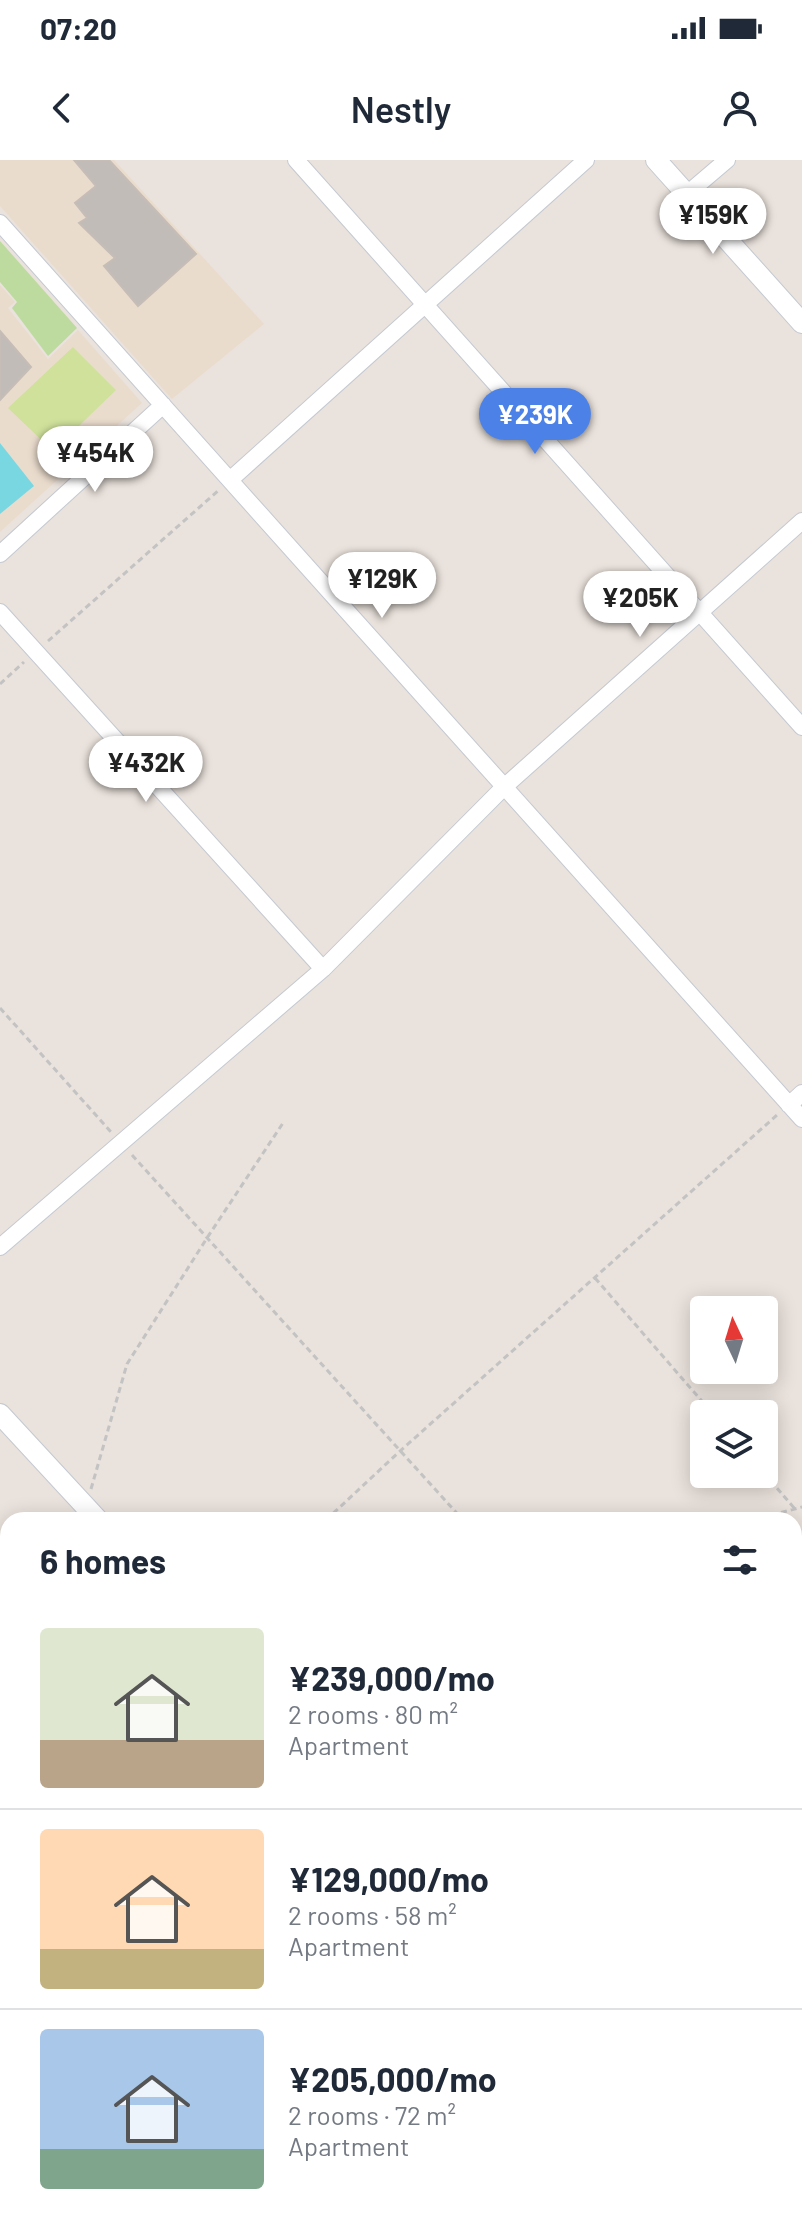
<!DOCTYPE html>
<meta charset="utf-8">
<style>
body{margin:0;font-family:Barlow,sans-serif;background:#f2f2f3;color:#1f2937;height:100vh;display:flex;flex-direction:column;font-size:30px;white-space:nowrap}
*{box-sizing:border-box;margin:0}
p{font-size:26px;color:#747a83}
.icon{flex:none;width:44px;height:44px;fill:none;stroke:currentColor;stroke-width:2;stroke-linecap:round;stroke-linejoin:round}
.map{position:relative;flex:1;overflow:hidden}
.details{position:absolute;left:0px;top:1352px;width:802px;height:712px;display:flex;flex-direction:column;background:#fff;border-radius:24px 24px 0 0;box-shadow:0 4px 20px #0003}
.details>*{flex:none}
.needle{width:52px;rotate:356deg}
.controls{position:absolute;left:690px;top:1136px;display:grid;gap:16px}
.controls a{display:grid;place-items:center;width:88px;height:88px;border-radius:8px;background:#fff;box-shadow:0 4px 20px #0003;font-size:40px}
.price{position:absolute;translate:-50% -68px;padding:0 18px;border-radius:28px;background:#fff;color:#222;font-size:26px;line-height:52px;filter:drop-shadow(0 2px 4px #0008)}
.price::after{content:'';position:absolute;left:50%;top:48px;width:24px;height:18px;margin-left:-12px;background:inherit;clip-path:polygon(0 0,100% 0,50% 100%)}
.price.active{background:#4c82e7;color:#fff}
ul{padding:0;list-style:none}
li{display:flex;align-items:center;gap:24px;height:200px;padding:0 40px}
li+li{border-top:2px solid #e0e1e3}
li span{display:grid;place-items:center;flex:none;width:224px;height:160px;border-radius:8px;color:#555}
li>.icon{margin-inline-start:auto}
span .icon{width:96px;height:96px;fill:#fffc;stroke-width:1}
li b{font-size:34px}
h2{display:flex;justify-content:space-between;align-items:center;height:96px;padding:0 40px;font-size:34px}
.status{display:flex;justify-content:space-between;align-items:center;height:56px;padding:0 40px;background:#fff;direction:ltr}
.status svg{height:22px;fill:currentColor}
header{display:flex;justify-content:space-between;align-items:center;height:104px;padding:0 40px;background:#fff;font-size:36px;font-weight:600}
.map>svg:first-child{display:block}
.education{fill:#eadccd}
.green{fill:#bddb9e}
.pitch{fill:#cfe19b}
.water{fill:#79d7e2}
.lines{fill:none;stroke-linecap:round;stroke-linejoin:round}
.stream{stroke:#79d7e2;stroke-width:5}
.river{stroke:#79d7e2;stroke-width:28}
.building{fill:#c2bcb9;stroke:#c5bdb6;stroke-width:2}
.minor-casing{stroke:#c4c9d1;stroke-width:18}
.tertiary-casing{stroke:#c4c9d1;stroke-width:22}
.path{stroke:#c3c3c3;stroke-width:3;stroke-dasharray:6 4;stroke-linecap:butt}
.minor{stroke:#fff;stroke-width:16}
.tertiary{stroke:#fff;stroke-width:20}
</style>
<div class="status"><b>07:20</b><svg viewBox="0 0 49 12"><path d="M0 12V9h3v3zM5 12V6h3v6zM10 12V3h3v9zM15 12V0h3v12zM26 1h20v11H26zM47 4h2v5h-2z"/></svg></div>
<header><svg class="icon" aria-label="back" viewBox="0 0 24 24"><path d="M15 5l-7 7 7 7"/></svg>Nestly<svg class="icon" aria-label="person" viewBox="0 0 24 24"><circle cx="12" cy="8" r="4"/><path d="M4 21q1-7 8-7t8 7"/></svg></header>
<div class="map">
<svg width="802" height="2064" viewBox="0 0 802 2064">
<rect width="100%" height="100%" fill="#eae2dc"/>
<path class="education" d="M0 0H114L264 164 172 239 0 46Z
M0 125 15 142 8 148 48 199 78 170 142 243 0 372Z"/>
<path class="green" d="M0 81 77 168 48 196 12 148 17 142 0 122Z"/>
<path class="pitch" d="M73 187 116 230 53 291 8 248Z"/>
<path class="water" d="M0 283 34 326 0 354Z"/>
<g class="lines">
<path class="stream" d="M0 1548 8 1547
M794 1721 802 1722"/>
<path class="river" d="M794 1475 802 1476
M0 1520 8 1518"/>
</g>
<path class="building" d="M74 0H109L196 94 138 146 104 106 115 98 79 63 87 58 75 43 96 26Z
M0 171 31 207 0 240Z"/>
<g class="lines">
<g class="minor-casing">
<path id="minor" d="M296 0 802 567
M687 34 727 0
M0 63C268 361 533 662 802 959
M231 319 586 0
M0 394 163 245
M0 452 323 809
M789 945 802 933
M0 1087 323 809 504 627 802 361"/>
</g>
<g class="tertiary-casing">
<path id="tertiary" d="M656 0 802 163
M0 1254 98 1360"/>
</g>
<path class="path" d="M48 481 219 330
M0 524 24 502
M0 848 111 972
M132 995 463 1360
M595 1118 713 1254
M764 1313 795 1349
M91 1329 127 1204 207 1078 283 963
M326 1360 399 1292 777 955
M752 1360 802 1347
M0 1505 8 1503
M794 1732 802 1733
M0 1895 8 1896
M794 1966 802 1948
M492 2056 518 2064
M690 2056 696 2064
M134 2064 135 2056
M476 2064 477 2056
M750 2064 754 2056"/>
<use href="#minor" class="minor"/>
<use href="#tertiary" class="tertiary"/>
</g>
</svg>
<div class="controls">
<a><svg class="needle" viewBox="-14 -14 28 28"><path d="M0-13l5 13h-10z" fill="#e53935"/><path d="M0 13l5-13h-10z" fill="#747a83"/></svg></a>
<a><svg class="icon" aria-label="layers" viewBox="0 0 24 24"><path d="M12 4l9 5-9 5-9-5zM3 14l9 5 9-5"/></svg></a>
</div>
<b class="price" style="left:713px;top:96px">¥159K</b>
<b class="price active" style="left:535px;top:296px">¥239K</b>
<b class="price" style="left:95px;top:334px">¥454K</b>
<b class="price" style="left:382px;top:460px">¥129K</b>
<b class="price" style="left:640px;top:479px">¥205K</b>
<b class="price" style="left:146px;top:644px">¥432K</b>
<section class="details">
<h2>6 homes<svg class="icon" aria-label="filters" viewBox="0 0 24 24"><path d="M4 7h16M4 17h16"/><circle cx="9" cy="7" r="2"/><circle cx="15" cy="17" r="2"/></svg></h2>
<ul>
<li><span style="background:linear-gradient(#dfe7d0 70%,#b9a48a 0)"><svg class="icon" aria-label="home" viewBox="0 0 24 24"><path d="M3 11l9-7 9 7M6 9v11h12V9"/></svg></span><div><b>¥239,000/mo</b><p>2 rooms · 80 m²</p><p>Apartment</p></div></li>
<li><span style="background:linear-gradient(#ffd9b3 75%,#c2b280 0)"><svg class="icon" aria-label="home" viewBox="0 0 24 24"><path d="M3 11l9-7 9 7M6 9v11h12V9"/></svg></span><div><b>¥129,000/mo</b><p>2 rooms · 58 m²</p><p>Apartment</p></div></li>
<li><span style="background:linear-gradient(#a9c7e8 75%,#7fa58c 0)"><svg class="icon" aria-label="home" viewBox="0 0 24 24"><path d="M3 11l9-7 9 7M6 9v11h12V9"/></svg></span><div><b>¥205,000/mo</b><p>2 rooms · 72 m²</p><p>Apartment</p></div></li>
</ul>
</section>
</div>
